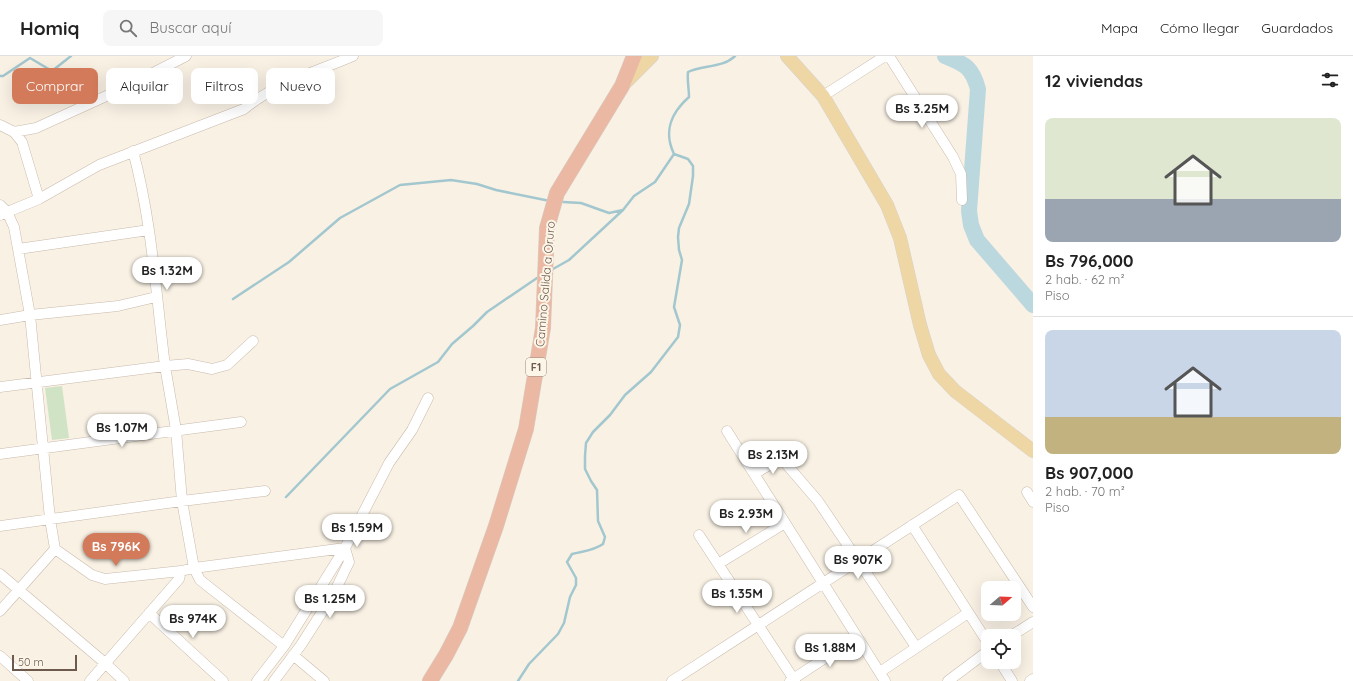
<!DOCTYPE html>
<html lang="es">
<meta charset="utf-8">
<style>
body{margin:0;font-family:Quicksand,sans-serif;background:#f6f6f6;color:#222;height:100vh;display:flex;flex-direction:column;font-size:15px;white-space:nowrap}
*{box-sizing:border-box;margin:0}
p{font-size:13px;color:#767676}
.icon{flex:none;width:22px;height:22px;fill:none;stroke:currentColor;stroke-width:2;stroke-linecap:round;stroke-linejoin:round}
.map{position:relative;flex:1;overflow:hidden}
.side{display:flex;flex-direction:column;background:#fff;width:320px}
.side>*{flex:none}
.banner{position:absolute;left:12px;top:12px;width:380px;height:36px;display:flex;gap:8px}
.needle{width:26px;rotate:71deg}
.controls{position:absolute;left:981px;top:525px;display:grid;gap:8px}
.controls a{display:grid;place-items:center;width:40px;height:40px;border-radius:8px;background:#fff;box-shadow:0 4px 16px #0002;font-size:20px}
.scale{position:absolute;left:12px;bottom:10px;width:65px;box-sizing:border-box;padding-left:4px;border:2px solid #6d5a4d;border-top:0;font-size:11px;line-height:14px;white-space:nowrap;color:#6d5a4d;-webkit-text-stroke:3px #fcf6e9;paint-order:stroke}
.price{position:absolute;translate:-50% -34px;padding:0 9px;border-radius:14px;background:#fff;color:#222;font-size:13px;line-height:26px;filter:drop-shadow(0 1px 2px #0008)}
.price::after{content:'';position:absolute;left:50%;top:24px;width:12px;height:9px;margin-left:-6px;background:inherit;clip-path:polygon(0 0,100% 0,50% 100%)}
.price.selected{background:#d27a59;color:#fff}
ul{padding:0;list-style:none}
li{display:grid;align-content:center;gap:8px;height:212px;padding:0 12px}
li+li{border-top:1px solid #e0e0e0}
li span{display:grid;place-items:center;height:124px;border-radius:8px;color:#555}
li>.icon{margin-inline-start:auto}
span .icon{width:72px;height:72px;fill:#fffc;stroke-width:1}
li b{font-size:17px}
h2{display:flex;justify-content:space-between;align-items:center;height:48px;padding:0 12px;font-size:17px}
.tag{padding:0 14px;border-radius:8px;background:#fff;box-shadow:0 4px 16px #0002;font-size:14px;line-height:36px}
.tag.selected{background:#d27a59;color:#fff}
header{display:flex;align-items:center;gap:24px;box-sizing:border-box;height:56px;padding:0 20px;background:#fff;border-bottom:1px solid #e0e0e0}
header strong{font-size:19px}
nav{display:flex;gap:22px;margin-inline-start:auto;font-size:14px}
.search{width:280px;height:36px;background:#f6f6f6;display:flex;align-items:center;gap:10px;box-sizing:border-box;padding:0 14px;border-radius:8px;color:#767676;font-size:15px}
main{display:flex;flex:1;min-height:0}
.map>svg:first-child{display:block}
.garden{fill:#d0e4c5}
.lines{fill:none;stroke-linecap:round;stroke-linejoin:round}
.stream{stroke:#a3c7cf;stroke-width:2.5}
.river{stroke:#bbd8df;stroke-width:16}
.minor-casing{stroke:#c8baac;stroke-width:11}
.major-casing{stroke:#d6d1cd;stroke-width:14}
.highway-casing{stroke:#d6d1cd;stroke-width:16}
.minor{stroke:#fff;stroke-width:10}
.major{stroke:#efd7a5;stroke-width:13}
.highway{stroke:#ebb9a3;stroke-width:15}
.labels{text-anchor:middle;dominant-baseline:central;stroke-width:4;stroke-linejoin:round;paint-order:stroke}
.shield{fill:#fcf6e9;stroke:#98897c;stroke-width:1}
.shield-label{font-size:11px;font-weight:bold;fill:#6d5a4d}
.street-label{font-size:12px;fill:#6d5a4d;stroke:#fcf6e9}
</style>
<header>
<strong>Homiq</strong>
<div class="search"><svg class="icon" aria-label="search" viewBox="0 0 24 24"><circle cx="10" cy="10" r="6"/><path d="M15 15l6 6"/></svg>Buscar aquí</div>
<nav><a>Mapa</a><a>Cómo llegar</a><a>Guardados</a></nav>
</header>
<main>
<div class="map">
<svg width="1033" height="625" viewBox="0 0 1033 625">
<rect width="100%" height="100%" fill="#f9f1e4"/>
<path class="garden" d="M62 330 69 382 52 384 45 332Z"/>
<g class="lines">
<path class="stream" d="M0 20H3L30 2 52 15 71 0
M563 146 581 147 609 157 623 154 634 140 655 126 674 98
M553 213 569 204 623 154
M233 243 289 206 340 162 400 129 451 124 477 128 496 134 550 145
M286 441 390 333 438 306 452 288 473 270 487 256 537 222
M518 625 529 608 558 578 564 567 570 541 576 529V522L567 506 572 498C583 495 593 495 603 488L605 481 598 465 597 434 591 425 585 413V400L586 387 593 376 610 359 625 339 651 316 678 281 680 269 674 251 682 204 679 194 678 181 679 172 689 148 693 120V110L688 103 674 98C663 75 671 57 689 41 689 32 687 25 688 16 702 9 723 12 735 0"/>
<path class="river" d="M945 0C965 8 972 11 978 33L969 155 971 169 977 184 1033 249"/>
<g class="minor-casing">
<path id="minor" d="M889 0 953 101 961 118 962 144
M823 40 885 0
M0 69 14 76 22 86 39 143
M14 76 36 72 126 31 186 0
M133 95C152 165 156 239 165 310L188 308 212 313 227 309 253 285
M0 149 7 156 14 171 30 259 118 250 156 241
M0 159 39 143 99 109 244 53C275 27 316 16 353 0
M18 193 149 174
M0 264 30 259 50 463 55 493 0 555
M0 331 165 310 176 374 182 445 194 512 181 515 179 523 90 625
M727 375 885 625
M0 398 241 366
M754 418 781 402 818 445 916 591
M1027 436 1033 446
M912 469 988 587
M0 470 182 445 265 435
M699 479 795 625
M55 493 92 519 105 523 181 515
M718 508 785 467
M0 518 105 607 124 625
M149 557 223 625
M1011 580 1033 566
M293 599 324 625
M0 600 28 625
M1000 606 1012 625
M880 616 968 557
M257 625 284 590 345 492 389 407 412 374 428 342
M274 625 301 589 333 539 349 506 345 492 194 512 200 524 284 590
M672 625 959 439 1033 551
M790 625 857 581
M948 625 988 595
M1030 625 1033 623"/>
</g>
<g class="major-casing">
<path id="major" d="M787 0 823 40 887 149 900 182 920 269 929 299 939 318 955 335 1033 395
M623 29 652 0"/>
</g>
<g class="highway-casing">
<path id="highway" d="M430 625 446 599 460 572 496 470 526 373 543 272 547 172 557 137 622 30 634 0"/>
</g>
<use href="#minor" class="minor"/>
<use href="#major" class="major"/>
<use href="#highway" class="highway"/>
</g>
<g class="labels">
<rect class="shield" x="526" y="302" width="20" height="18" rx="3"/>
<g class="shield-label">
<text x="536" y="311">F1</text>
</g>
<g class="street-label">
<text transform="translate(545 228) rotate(-85)">Camino Salida a Oruro</text>
</g>
</g>
</svg>
<div class="controls">
<a><svg class="needle" viewBox="-14 -14 28 28"><path d="M0-13l5 13h-10z" fill="#e53935"/><path d="M0 13l5-13h-10z" fill="#767676"/></svg></a>
<a><svg class="icon" aria-label="locate" viewBox="0 0 24 24"><circle cx="12" cy="12" r="6"/><path d="M12 2v4M12 18v4M2 12h4M18 12h4"/></svg></a>
</div>
<div class="scale">50 m</div>
<b class="price" style="left:922px;top:73px">Bs 3.25M</b>
<b class="price" style="left:167px;top:235px">Bs 1.32M</b>
<b class="price" style="left:122px;top:392px">Bs 1.07M</b>
<b class="price" style="left:773px;top:419px">Bs 2.13M</b>
<b class="price" style="left:746px;top:478px">Bs 2.93M</b>
<b class="price" style="left:357px;top:492px">Bs 1.59M</b>
<b class="price selected" style="left:116px;top:511px">Bs 796K</b>
<b class="price" style="left:858px;top:524px">Bs 907K</b>
<b class="price" style="left:737px;top:558px">Bs 1.35M</b>
<b class="price" style="left:330px;top:563px">Bs 1.25M</b>
<b class="price" style="left:193px;top:583px">Bs 974K</b>
<b class="price" style="left:830px;top:612px">Bs 1.88M</b>
<div class="banner">
<a class="tag selected">Comprar</a>
<a class="tag">Alquilar</a>
<a class="tag">Filtros</a>
<a class="tag">Nuevo</a>
</div>
</div>
<section class="side">
<h2>12 viviendas<svg class="icon" aria-label="filters" viewBox="0 0 24 24"><path d="M4 7h16M4 17h16"/><circle cx="9" cy="7" r="2"/><circle cx="15" cy="17" r="2"/></svg></h2>
<ul>
<li><span style="background:linear-gradient(#dfe7d0 65%,#9aa5b1 0)"><svg class="icon" aria-label="home" viewBox="0 0 24 24"><path d="M3 11l9-7 9 7M6 9v11h12V9"/></svg></span><div><b>Bs 796,000</b><p>2 hab. · 62 m²</p><p>Piso</p></div></li>
<li><span style="background:linear-gradient(#c9d6e8 70%,#c2b280 0)"><svg class="icon" aria-label="home" viewBox="0 0 24 24"><path d="M3 11l9-7 9 7M6 9v11h12V9"/></svg></span><div><b>Bs 907,000</b><p>2 hab. · 70 m²</p><p>Piso</p></div></li>
</ul>
</section>
</main>
